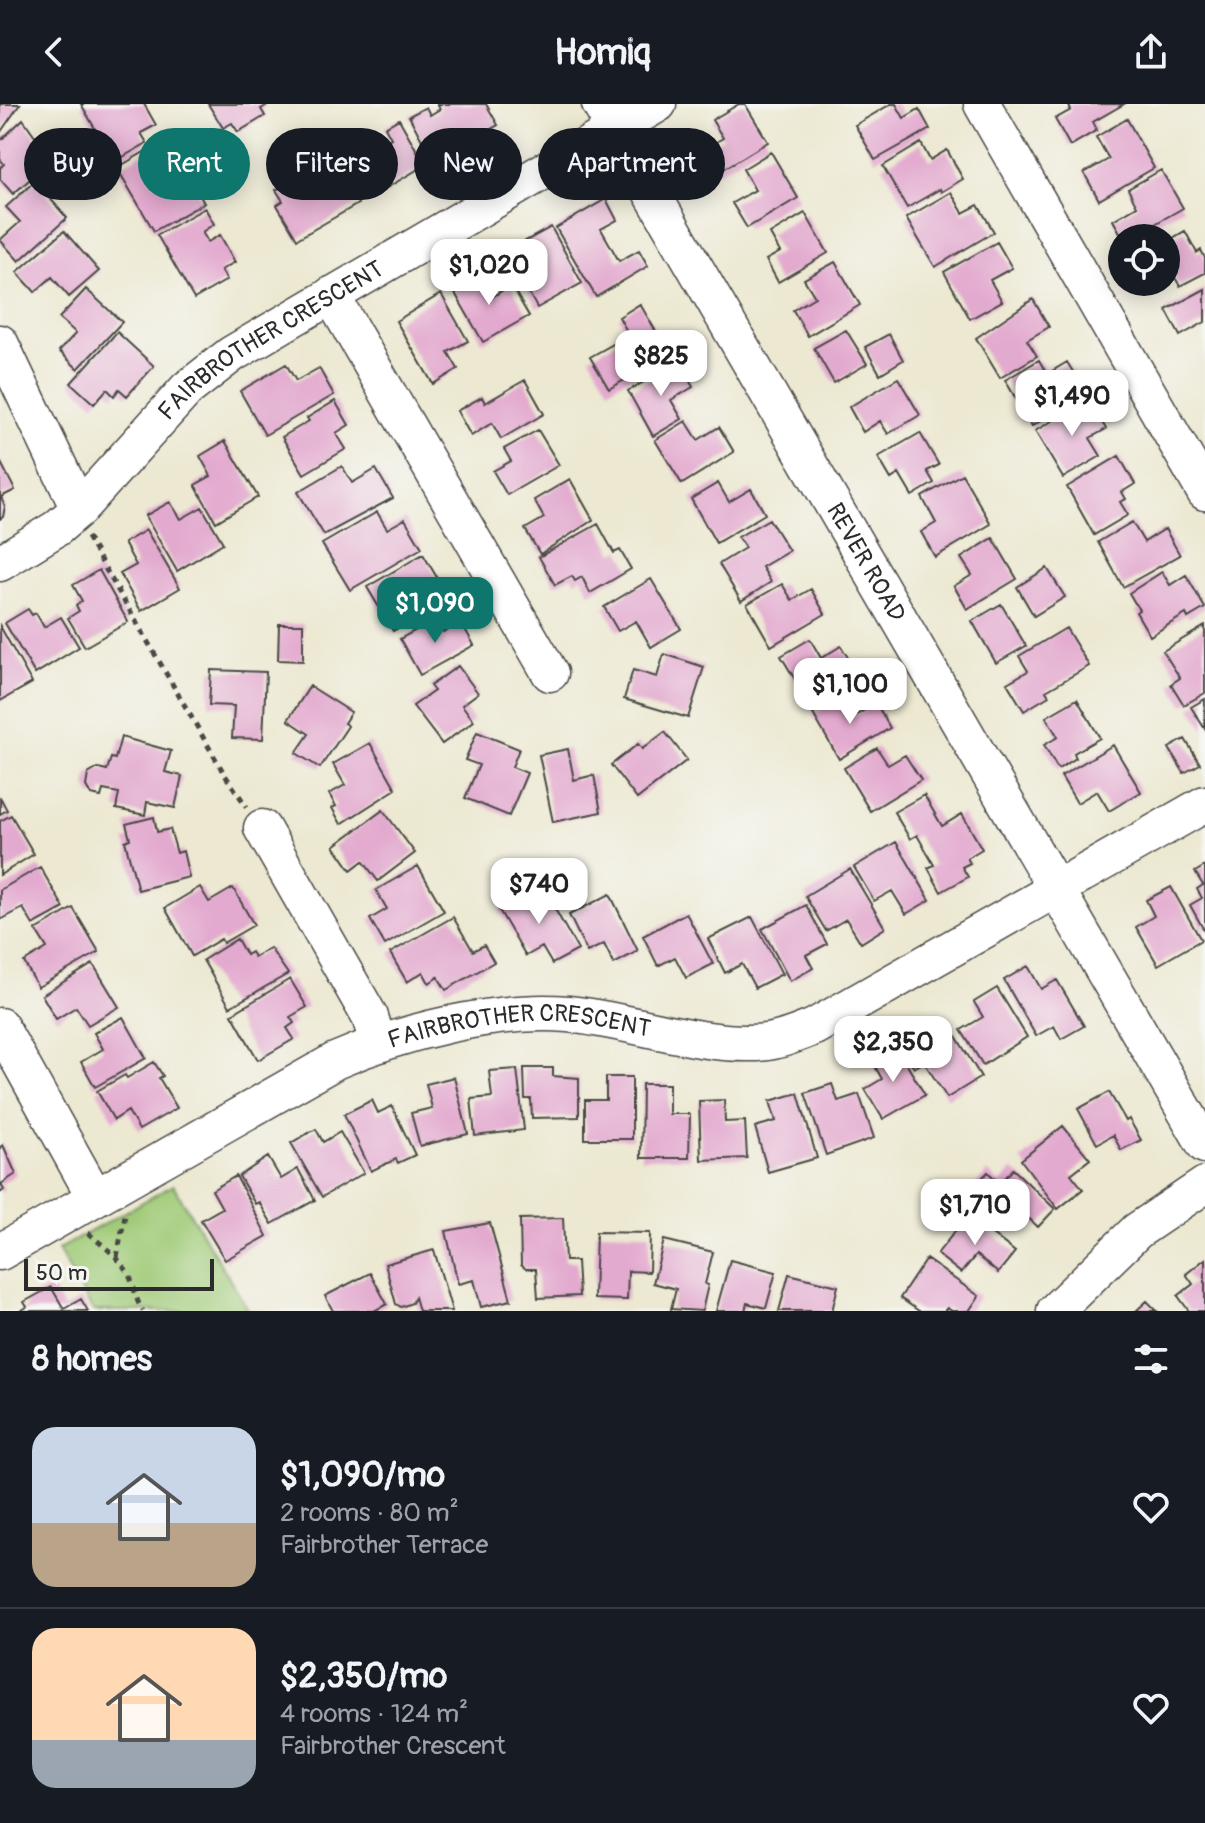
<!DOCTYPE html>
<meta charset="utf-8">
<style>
body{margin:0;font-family:Pangolin,sans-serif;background:#242831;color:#f1f3f6;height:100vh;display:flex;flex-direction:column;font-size:30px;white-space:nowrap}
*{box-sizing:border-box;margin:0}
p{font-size:26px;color:#9ea1a6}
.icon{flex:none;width:44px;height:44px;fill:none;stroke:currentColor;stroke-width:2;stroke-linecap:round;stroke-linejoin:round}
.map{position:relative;height:1207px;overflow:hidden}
.panel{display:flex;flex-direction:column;background:#171b24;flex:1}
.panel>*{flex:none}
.top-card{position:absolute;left:24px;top:24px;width:800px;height:72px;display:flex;gap:16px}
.fabs{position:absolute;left:1108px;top:120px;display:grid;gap:16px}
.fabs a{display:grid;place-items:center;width:72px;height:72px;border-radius:50%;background:#171b24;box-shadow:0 4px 20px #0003;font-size:40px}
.scale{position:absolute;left:24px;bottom:20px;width:190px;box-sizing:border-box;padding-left:8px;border:4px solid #2b2b2b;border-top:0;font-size:22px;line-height:28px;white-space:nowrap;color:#2b2b2b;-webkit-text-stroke:6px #f6f6f2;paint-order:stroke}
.price{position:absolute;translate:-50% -68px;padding:0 18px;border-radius:16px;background:#fff;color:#222;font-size:26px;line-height:52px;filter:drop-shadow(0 2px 4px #0008)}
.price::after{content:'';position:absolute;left:50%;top:48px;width:24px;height:18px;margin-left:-12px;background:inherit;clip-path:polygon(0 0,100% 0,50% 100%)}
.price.active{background:#0f766e;color:#fff}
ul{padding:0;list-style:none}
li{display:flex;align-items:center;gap:24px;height:200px;padding:0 32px}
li+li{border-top:2px solid #363941}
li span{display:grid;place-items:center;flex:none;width:224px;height:160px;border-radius:24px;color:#555}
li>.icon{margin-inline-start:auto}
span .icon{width:96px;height:96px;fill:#fffc;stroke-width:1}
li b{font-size:34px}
h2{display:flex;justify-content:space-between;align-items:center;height:96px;padding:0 32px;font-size:34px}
.tag{padding:0 28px;border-radius:36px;background:#171b24;box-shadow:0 4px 20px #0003;font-size:28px;line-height:72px}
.tag.active{background:#0f766e;color:#fff}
header{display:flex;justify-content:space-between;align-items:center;height:104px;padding:0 32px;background:#171b24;font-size:36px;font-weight:800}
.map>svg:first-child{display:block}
.green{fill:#a0cb78;stroke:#667b52;stroke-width:2}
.building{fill:#e3aacf}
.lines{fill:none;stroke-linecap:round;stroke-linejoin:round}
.minor-casing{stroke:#484744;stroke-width:39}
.path{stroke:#484744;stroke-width:5;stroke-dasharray:6 6;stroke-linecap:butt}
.minor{stroke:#fff;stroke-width:36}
.labels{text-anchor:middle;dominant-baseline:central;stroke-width:8;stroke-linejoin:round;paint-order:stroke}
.street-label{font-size:24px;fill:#2b2b2b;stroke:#f6f6f2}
</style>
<header><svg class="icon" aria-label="back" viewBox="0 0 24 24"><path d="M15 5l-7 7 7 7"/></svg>Homiq<svg class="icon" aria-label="share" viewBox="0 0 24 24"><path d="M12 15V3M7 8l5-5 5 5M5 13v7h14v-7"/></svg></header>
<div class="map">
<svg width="1205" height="1207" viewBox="0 0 1205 1207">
<rect width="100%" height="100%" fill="#f6f6f2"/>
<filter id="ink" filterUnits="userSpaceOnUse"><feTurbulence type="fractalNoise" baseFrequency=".0125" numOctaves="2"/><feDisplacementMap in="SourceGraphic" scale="16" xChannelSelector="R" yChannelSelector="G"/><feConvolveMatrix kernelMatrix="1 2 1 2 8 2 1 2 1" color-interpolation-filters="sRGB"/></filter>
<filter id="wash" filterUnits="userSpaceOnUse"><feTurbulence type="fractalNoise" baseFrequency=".006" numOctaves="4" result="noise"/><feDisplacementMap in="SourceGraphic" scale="32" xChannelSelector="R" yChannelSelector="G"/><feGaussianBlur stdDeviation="1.8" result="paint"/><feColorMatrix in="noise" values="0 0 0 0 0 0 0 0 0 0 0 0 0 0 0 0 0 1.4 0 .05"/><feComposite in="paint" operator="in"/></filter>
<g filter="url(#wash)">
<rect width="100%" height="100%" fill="#ece8d1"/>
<path class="green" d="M173 1081 249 1207H93L58 1146Z"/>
<g id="blocks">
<path class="building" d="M0 0H20L0 29Z
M81 0H144L156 21 141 29 147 39 114 58Z
M208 0H269L261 5 265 12 238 28 232 19 223 24Z
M437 0H486L498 21 433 57 409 12 426 3 430 11 440 5Z
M739 0H745L768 38 717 69 703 46 723 34 712 16Z
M891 0H896L904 14 919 5 930 25 875 56 855 21Z
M1068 0H1124L1093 18 1097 26 1070 42 1055 15 1071 6Z
M23 15 52 56 13 90 0 75V64L4 60 0 55V37Z
M399 15 425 61 365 97 344 62 350 58 344 47 371 31 377 42 391 34 385 23Z
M1127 15 1154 64 1099 96 1084 69 1109 55 1096 33Z
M921 39 930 56 947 46 963 75 941 88 940 85 907 104 883 62Z
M153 43 158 52 171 45 188 74 176 80 180 87 193 79 204 99 154 127 117 64Z
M771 48 798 94 747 124 732 99 755 86 743 65Z
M332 54 358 100 297 135 277 101 283 97 276 86 304 70 310 81 324 72 318 62Z
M1161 66 1183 104 1130 134H1123L1113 116 1137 102 1128 85Z
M35 77 67 114 19 157 0 136 20 118 6 103Z
M951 88 963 109 978 101 994 128 935 163 906 114Z
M606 95 617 116 601 125 619 157 639 146 648 162 596 193 556 124Z
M205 104 214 120 202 128 208 138 220 131 235 158 221 166 227 176 194 195 157 131Z
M805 109 828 149 778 178 766 156 780 148 770 130Z
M551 123 582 179 537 204 519 171 529 166 527 163 533 160 522 139Z
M64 127 99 167 69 193 52 173 35 188 17 168Z
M1185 127 1197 149 1201 146 1205 154V169L1180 182 1171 167 1166 170V138Z
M997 138 1012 164 990 176 1002 197 970 215 944 168Z
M835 158 860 201 808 232 793 206 815 193 804 175Z
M478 169 492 193 511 181 529 212 483 238 452 184Z
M86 185 122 218 78 265 59 247 76 229 59 214Z
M1205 185V218L1180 232 1166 206Z
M441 190 468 237 448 248 458 265 433 280 396 217Z
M1033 195 1049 223 1027 236 1037 252 1000 274 976 234Z
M640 200 669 250 609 285 590 253 629 231 619 213Z
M846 226 867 260 834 279 814 244Z
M117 228 154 262 127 292 119 285 114 292 107 285 94 300 71 279Z
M889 230 903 256 880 270 865 243Z
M1039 256 1047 270 1067 258 1086 289 1032 322 1005 276Z
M679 258 693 283 671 296 682 315 653 332 628 287Z
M286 260 296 277 319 264 334 291 265 331 240 287Z
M898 274 920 311 888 330 880 317 863 328 849 303Z
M525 276 544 310 501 335 492 319 471 332 457 307 482 293 485 299Z
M1089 295 1106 325 1090 334 1101 352 1063 374 1035 327Z
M335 297 349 321 336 329 346 345 304 370 282 333 309 317 307 314Z
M686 317 698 336 719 323 734 348 682 380 655 336Z
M538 326 559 361 507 391 493 367 511 357 504 345Z
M920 329 939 361 927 367 934 379 912 392 899 370 891 375 878 353Z
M225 337 258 393 216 418 195 381 211 372 200 352Z
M1119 352 1135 380 1122 388 1126 395 1120 398 1128 411 1094 431 1067 383Z
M0 357 15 386 1 393 5 402 3 413 0 415Z
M342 362 352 379 376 365 393 394 324 431 298 388Z
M962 370 991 420 935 453 921 428 936 419 922 393Z
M570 375 593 416 540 450 525 425 544 414 534 396Z
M718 379 729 398 751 385 765 410 716 439 691 395Z
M170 398 181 415 202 403 223 439 177 467 145 412Z
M377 408 387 425 405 415 422 444 350 486 322 440Z
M769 415 789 447 762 463 771 478 741 497 719 460 745 444 738 433Z
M1132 418 1144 438 1165 425 1180 451 1123 483 1098 438Z
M598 420 614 449 620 446 631 465 590 489 582 473 575 477 572 472 555 481 539 453Z
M146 426 180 484 141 507 120 470 136 461 124 439Z
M993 434 1017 475 967 505 954 482 972 471 961 454Z
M423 450 439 477 418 490 428 506 393 527 367 483Z
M1047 464 1065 493 1034 512 1017 483Z
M99 466 128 518 85 543 68 514 79 507 76 501 82 497 73 481Z
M1162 468 1170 481 1186 471 1205 504 1188 514 1186 510 1150 532 1136 508 1139 506 1129 489Z
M651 475 681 525 651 543 636 517 618 527 604 503Z
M782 480 792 496 811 485 825 510 771 542 747 500Z
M1001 500 1026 542 996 559 972 517Z
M28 505 32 511 36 509 44 523 61 513 79 543 35 570 5 519Z
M436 515 443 528 461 518 474 541 420 571 400 535Z
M279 520H303V557L278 556Z
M0 522 32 579 0 597Z
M1205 522V589L1184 601 1171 580 1180 574 1163 547Z
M1066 524 1089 562 1046 587 1049 592 1024 607 1007 579 1028 567 1019 552Z
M810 535 821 554 841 542 856 567 805 592 781 552Z
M664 550 704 563 688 614 624 595 633 566 657 573Z
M458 562 478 589 462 601 474 617 442 640 413 602 434 587 430 582Z
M211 566 266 568 263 635 232 634 234 602 209 601Z
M310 582 351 608 344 619 348 622 320 664 296 649 309 630 288 616Z
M845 592 856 611 876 599 890 624 839 655 813 610Z
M1077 595 1100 634 1074 649 1076 654 1058 665 1044 641 1058 633 1046 613Z
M1205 595V625L1191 603Z
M477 628 519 645 512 663 527 669 509 712 465 694 479 661 465 656Z
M665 628 687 656 637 695 611 661 638 640 642 645Z
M121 633 171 647 165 668 182 672 175 704 147 698 145 711 116 705 119 689 103 686 101 693 91 691 86 682 88 670 98 664 107 666 111 654 115 655Z
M1185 635 1200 660 1184 669 1169 644Z
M370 639 396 685 341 720 332 704 336 702 329 690 345 681 333 660Z
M1113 641 1141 688 1109 707 1097 687 1077 699 1061 672Z
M877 644 888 661 905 651 921 676 870 707 844 664Z
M568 645 574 676 594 671 601 708 553 718 539 651Z
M924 691 942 722 962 710 982 745 967 754 970 759 962 763 968 773 941 788 928 764 934 761 917 731 910 735 894 708Z
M0 693 7 706 0 710Z
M383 706 415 749 378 777 363 757 351 766 334 742Z
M11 711 34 750 0 771V717Z
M154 713 157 728 170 725 177 749 183 747 189 773 138 786 125 737 130 735 126 720Z
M896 738 930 796 906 810 892 787 874 797 854 763Z
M418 762 444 807 385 841 370 815 387 805 376 786Z
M1205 762V828L1190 801 1202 794 1197 785 1203 781 1195 768Z
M40 763 64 804 33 821 23 804 0 816V786Z
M850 765 885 824 861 839 846 815 826 827 805 792Z
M542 782 578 846 552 860 542 843 526 852 499 806Z
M200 783 209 798 233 784 254 821 223 839 221 835 192 852 165 804Z
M1171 783 1201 836 1158 861 1136 823 1154 812 1146 796Z
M610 790 638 847 614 860 604 840 587 848 569 811Z
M806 801 827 840 806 851 813 864 790 877 762 825Z
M73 804 99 848 38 883 24 858 47 844 36 826Z
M686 809 713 860 686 874 675 853 658 862 643 832Z
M453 813 473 847 484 841 494 858 446 886 438 873 429 879 423 868 407 878 390 849Z
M752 813 782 870 755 884 742 860 725 869 708 835Z
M237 835 246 851 251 848 254 853 270 844 288 870 230 903 203 856Z
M93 860 119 903 88 921 76 903 56 915 42 891Z
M1028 862 1041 885 1057 876 1084 922 1061 935 1054 922 1036 932 1004 876Z
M290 875 307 903 290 913 294 919 287 924 294 935 258 956 232 910Z
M997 884 1027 933 983 961 961 926 983 913 974 898Z
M123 913 146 954 95 983 81 958 103 945 94 929Z
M932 919 944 939 956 932 981 973 947 994 924 958 914 964 899 939Z
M895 941 925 991 883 1015 865 985 882 975 871 955Z
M154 958 163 972 159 974 177 1004 139 1026 128 1007 114 1016 97 987 125 971 127 974Z
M524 964H553V972L579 974V1013L532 1014 531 995H525Z
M517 965 524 1026 475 1032 471 995 492 993 489 967Z
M454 973 468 1030 420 1042 411 1009 432 1004 426 980Z
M606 973H632V1035H585V996H606Z
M642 980H669V1010H690L689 1054H641Z
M832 980 838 997 859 990 874 1034 826 1051 805 989Z
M1109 988 1126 1017 1129 1015 1141 1036 1121 1046 1113 1031 1097 1040 1078 1005Z
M798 989 817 1054 768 1068 755 1023 776 1017 770 997Z
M372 996 378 1009 392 1002 415 1051 398 1059 396 1055 371 1067 344 1010Z
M724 996 725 1018 745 1017 747 1054 701 1056 699 997Z
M1063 1022 1090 1055 1071 1070 1083 1085 1058 1105 1021 1056Z
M316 1025 323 1038 340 1028 364 1069 322 1093 291 1039Z
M3 1041 16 1070 1 1080 4 1086 0 1089V1043Z
M268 1053 281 1075 298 1065 315 1096 272 1120 259 1098 255 1100 239 1072Z
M1013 1065 1055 1105 1038 1123 1018 1104 1002 1121 968 1088 988 1068 1000 1080Z
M236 1072 267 1132 225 1156 201 1116 222 1104 212 1086Z
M968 1111 1015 1148 998 1169 976 1151 961 1169 937 1150Z
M563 1114 565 1157H577L579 1192 538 1194 536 1165H526L521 1161 520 1115Z
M490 1119 511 1196 481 1203 474 1176 458 1180 446 1127Z
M596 1128 650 1129 649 1168 628 1167 627 1196 594 1195Z
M664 1136 713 1148 705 1180 708 1181 702 1207 671 1205 676 1185 653 1179Z
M434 1146 452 1207H419L415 1193 412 1199 401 1203 396 1200 385 1160Z
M926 1155 979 1192 969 1207H952L947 1204 944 1207H919L900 1194Z
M1205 1155V1207H1189L1178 1192 1193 1180 1186 1170Z
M730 1156 776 1168 766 1204 747 1199 745 1207H716Z
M370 1169 387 1200 374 1207H333L325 1192Z
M789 1170 838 1182 832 1207H779Z
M51 1183 64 1205 81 1195 88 1207H20L27 1203 24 1198Z
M1147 1197 1157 1207H1136Z"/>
</g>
</g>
<g filter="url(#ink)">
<use href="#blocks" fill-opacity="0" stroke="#484744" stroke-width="2"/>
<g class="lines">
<g class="minor-casing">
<g id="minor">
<path id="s1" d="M600 0 1205 1041"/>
<path d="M982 0 1205 388"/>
<path d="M331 191 550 569"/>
<path d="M0 239 79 405"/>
<path id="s2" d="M0 459 57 424 79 405 187 285 232 250 658 0"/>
<path d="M262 724 370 913 378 939"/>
<path d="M0 922 95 1093"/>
<path id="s3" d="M0 1148 335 957C401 928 496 904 568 910 631 916 705 945 767 938 783 936 799 929 814 923L1205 700"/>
<path d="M1055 1207 1137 1127 1205 1081"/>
</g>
</g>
<path class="path" d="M87 433 225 671 247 703
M88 1129C103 1142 119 1152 129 1171 135 1183 135 1196 143 1207
M117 1153 125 1111"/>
<use href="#minor" class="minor"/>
</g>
</g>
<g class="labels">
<g class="street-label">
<text stroke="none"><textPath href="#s2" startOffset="354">FAIRBROTHER CRESCENT</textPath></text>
<text stroke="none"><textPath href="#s1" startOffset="530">REVER ROAD</textPath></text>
<text stroke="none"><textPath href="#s3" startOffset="576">FAIRBROTHER CRESCENT</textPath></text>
</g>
</g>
</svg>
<div class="fabs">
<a><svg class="icon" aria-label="locate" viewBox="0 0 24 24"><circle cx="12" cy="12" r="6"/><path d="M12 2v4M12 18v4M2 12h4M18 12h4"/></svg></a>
</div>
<div class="scale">50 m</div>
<b class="price" style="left:489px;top:203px">$1,020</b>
<b class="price" style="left:661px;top:294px">$825</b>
<b class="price" style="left:1072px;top:334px">$1,490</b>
<b class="price active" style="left:435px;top:541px">$1,090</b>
<b class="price" style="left:850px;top:622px">$1,100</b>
<b class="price" style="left:539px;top:822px">$740</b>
<b class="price" style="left:893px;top:980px">$2,350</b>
<b class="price" style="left:975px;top:1143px">$1,710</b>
<div class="top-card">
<a class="tag">Buy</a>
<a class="tag active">Rent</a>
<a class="tag">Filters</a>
<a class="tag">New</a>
<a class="tag">Apartment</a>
</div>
</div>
<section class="panel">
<h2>8 homes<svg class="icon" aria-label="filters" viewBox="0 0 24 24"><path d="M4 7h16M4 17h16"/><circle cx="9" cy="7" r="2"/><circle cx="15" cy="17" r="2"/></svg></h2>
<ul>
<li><span style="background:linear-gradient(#c9d6e8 60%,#b9a48a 0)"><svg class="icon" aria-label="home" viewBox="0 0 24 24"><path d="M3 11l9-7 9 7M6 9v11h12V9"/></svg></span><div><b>$1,090/mo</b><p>2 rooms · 80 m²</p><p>Fairbrother Terrace</p></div><svg class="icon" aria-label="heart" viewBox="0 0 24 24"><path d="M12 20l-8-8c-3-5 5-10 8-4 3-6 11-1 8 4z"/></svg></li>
<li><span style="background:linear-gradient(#ffd9b3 70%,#9aa5b1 0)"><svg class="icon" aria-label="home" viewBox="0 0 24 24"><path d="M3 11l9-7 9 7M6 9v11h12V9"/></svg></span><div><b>$2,350/mo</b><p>4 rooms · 124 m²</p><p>Fairbrother Crescent</p></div><svg class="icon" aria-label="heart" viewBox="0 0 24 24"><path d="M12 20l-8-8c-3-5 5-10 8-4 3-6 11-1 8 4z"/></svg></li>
</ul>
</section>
